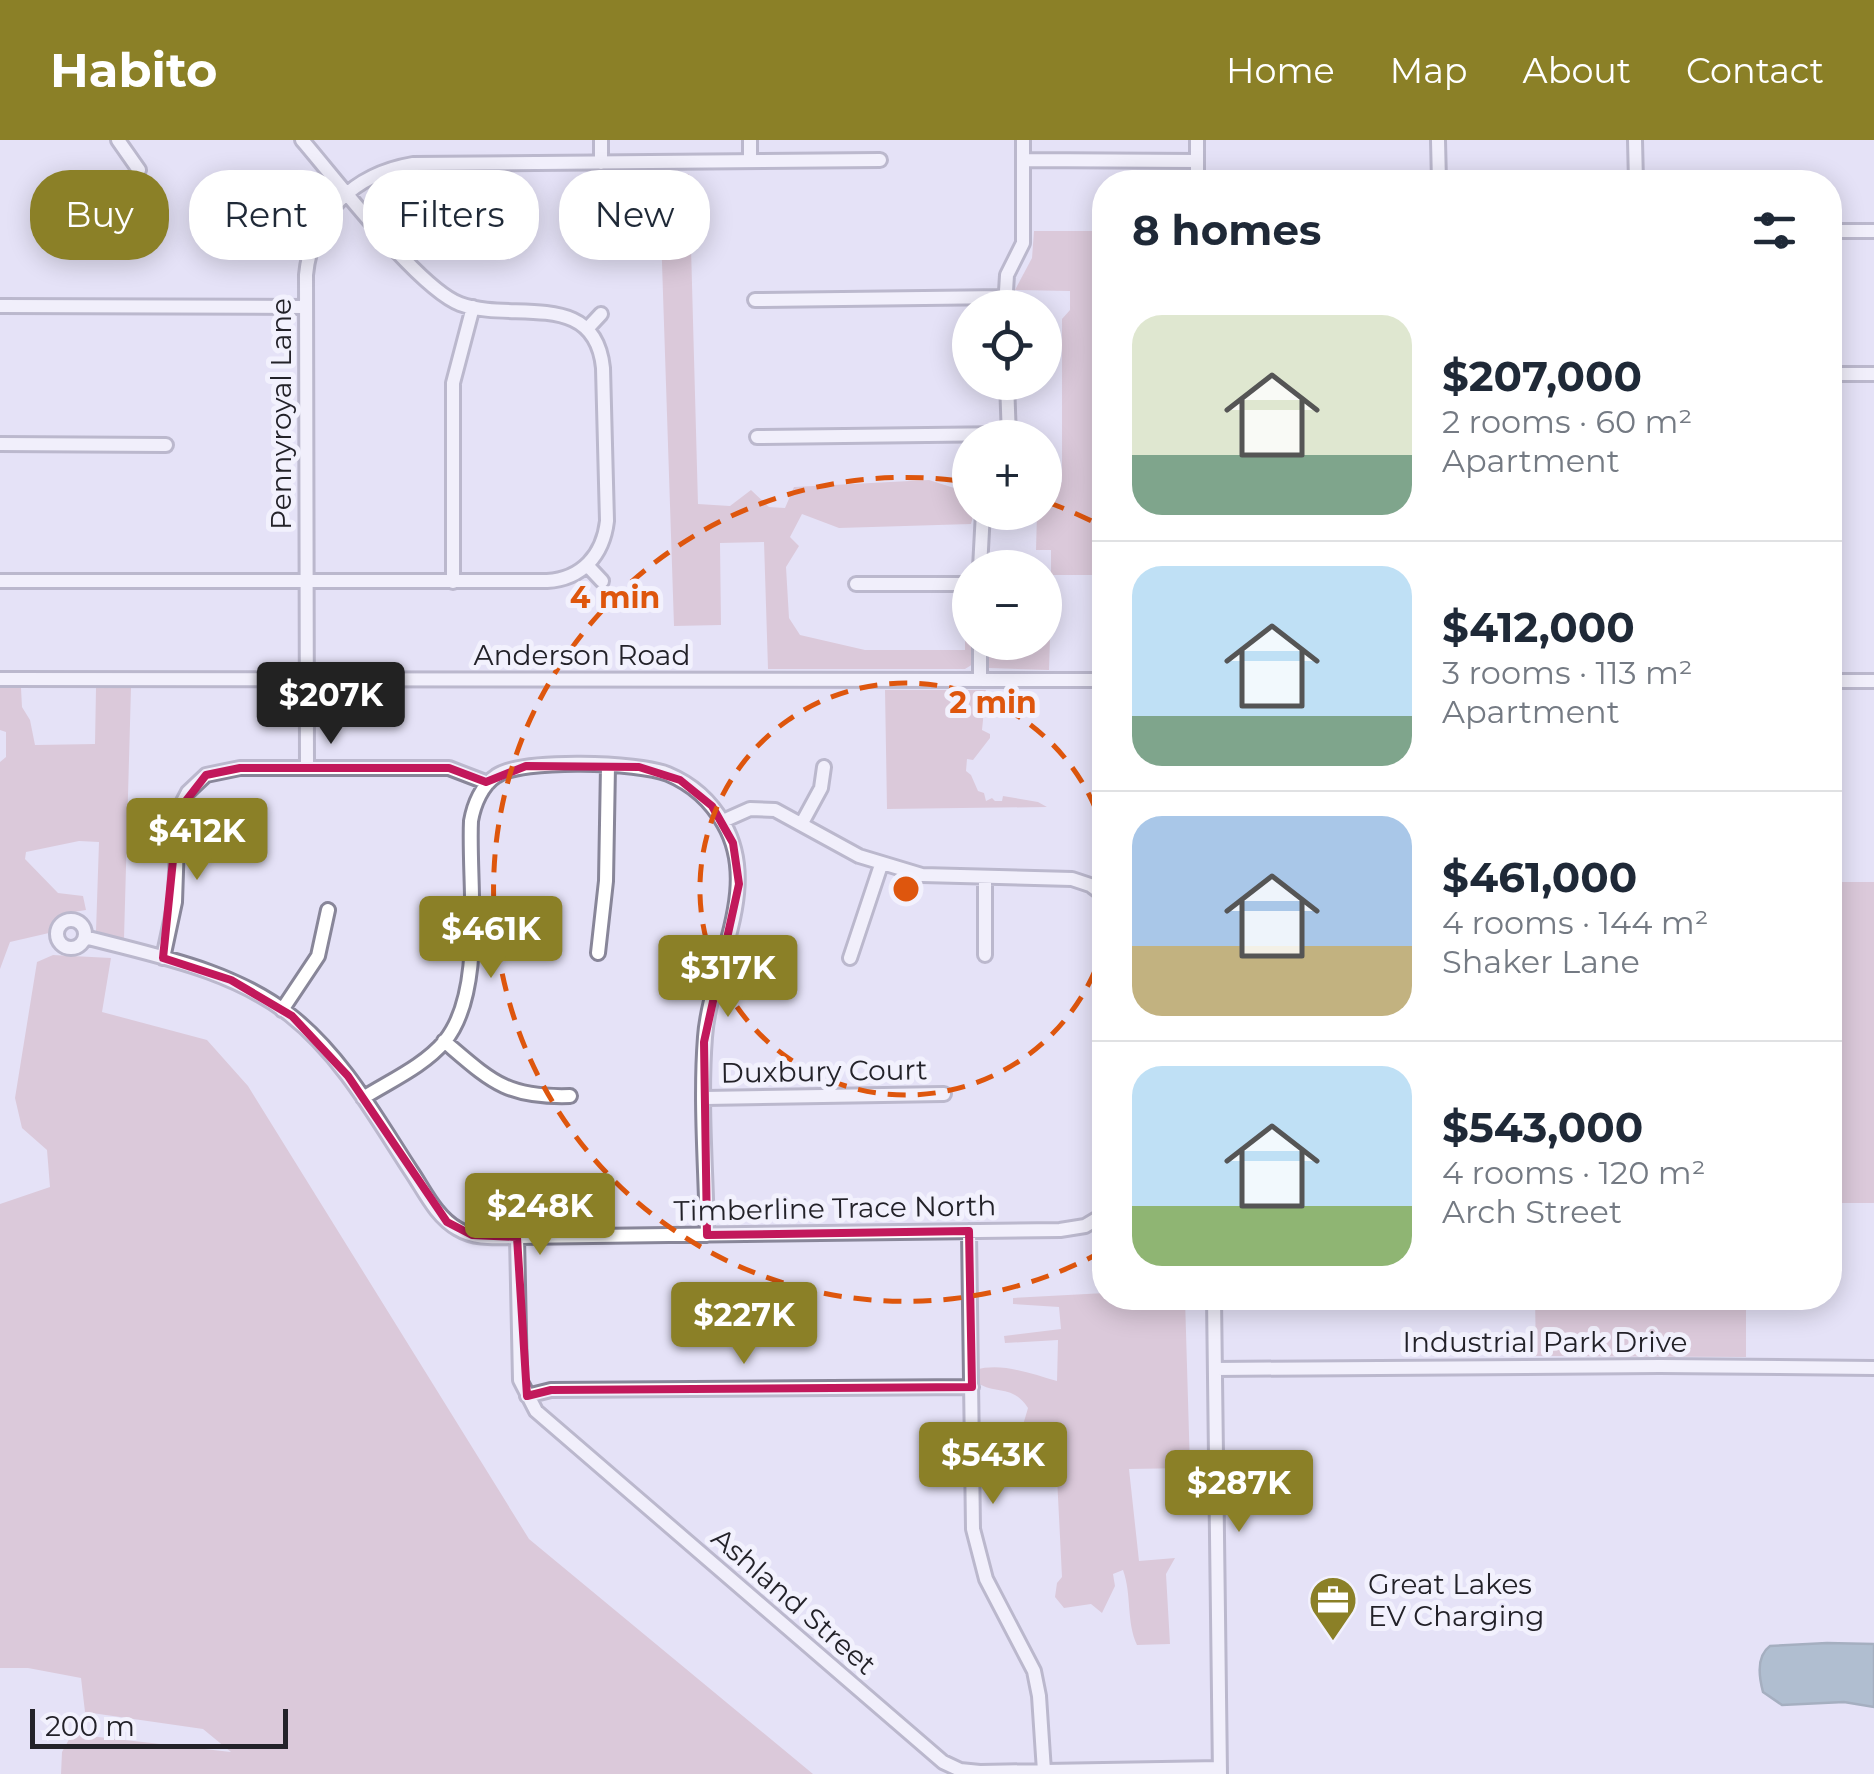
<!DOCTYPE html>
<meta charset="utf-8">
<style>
body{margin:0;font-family:Montserrat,sans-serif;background:#f6f6f7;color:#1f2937;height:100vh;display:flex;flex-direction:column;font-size:38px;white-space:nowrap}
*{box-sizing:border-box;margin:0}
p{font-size:32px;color:#747a83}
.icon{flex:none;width:55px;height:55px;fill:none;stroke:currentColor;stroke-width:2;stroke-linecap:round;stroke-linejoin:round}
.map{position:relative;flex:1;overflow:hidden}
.side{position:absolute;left:1092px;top:30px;width:750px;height:1140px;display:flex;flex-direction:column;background:#fff;border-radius:40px;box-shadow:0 5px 25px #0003}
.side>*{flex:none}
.hud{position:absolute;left:30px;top:30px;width:912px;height:90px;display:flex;gap:20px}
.tools{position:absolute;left:952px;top:150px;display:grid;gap:20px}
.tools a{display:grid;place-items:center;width:110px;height:110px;border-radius:50%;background:#fff;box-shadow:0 5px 25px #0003;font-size:50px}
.scale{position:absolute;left:30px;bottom:25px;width:258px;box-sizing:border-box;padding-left:10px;border:5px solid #232229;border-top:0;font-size:28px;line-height:35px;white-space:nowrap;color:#232229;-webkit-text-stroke:8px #f2f1fd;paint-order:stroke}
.price{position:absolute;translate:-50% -85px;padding:0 22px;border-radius:10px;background:#8b8027;color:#fff;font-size:32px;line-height:65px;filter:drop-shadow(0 2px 5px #0008)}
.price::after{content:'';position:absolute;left:50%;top:60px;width:30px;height:22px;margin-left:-15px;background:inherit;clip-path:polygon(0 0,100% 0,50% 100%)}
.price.selected{background:#222;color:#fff}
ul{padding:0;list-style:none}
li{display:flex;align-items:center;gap:30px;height:250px;padding:0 40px}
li+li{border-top:2px solid #e0e1e3}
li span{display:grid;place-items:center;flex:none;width:280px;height:200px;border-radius:30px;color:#555}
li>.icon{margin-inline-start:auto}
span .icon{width:120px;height:120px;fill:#fffc;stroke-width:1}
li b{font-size:42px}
h2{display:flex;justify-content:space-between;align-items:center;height:120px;padding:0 40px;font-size:42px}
.pill{padding:0 35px;border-radius:40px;background:#fff;box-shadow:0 5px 25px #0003;font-size:35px;line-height:90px}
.pill.selected{background:#8b8027;color:#fff}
header{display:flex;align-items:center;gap:60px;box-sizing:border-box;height:140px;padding:0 50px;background:#8b8027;color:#fff}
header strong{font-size:48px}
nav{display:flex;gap:55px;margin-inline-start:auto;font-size:35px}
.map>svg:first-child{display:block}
.green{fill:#ceacb6}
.water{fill:#6f93a1;stroke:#58717d;stroke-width:2.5}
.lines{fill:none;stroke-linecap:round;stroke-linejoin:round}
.minor-casing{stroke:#888699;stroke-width:18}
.minor{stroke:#fff;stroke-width:12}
.marked{fill:none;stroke:#c2185b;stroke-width:8;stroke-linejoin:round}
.ring{fill:none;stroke:#de560d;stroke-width:5;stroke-dasharray:18 12}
.labels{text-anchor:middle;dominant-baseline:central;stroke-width:10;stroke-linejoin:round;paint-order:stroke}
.street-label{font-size:28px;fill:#232229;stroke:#f2f1fd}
.poi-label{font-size:28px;fill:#232229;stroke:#f2f1fd;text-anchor:start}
.centre{fill:#de560d;stroke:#f2f1fd;stroke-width:5}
.ring-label{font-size:30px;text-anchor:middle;font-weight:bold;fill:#de560d;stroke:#f2f1fd;stroke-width:10;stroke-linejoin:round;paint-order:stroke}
</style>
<header>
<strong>Habito</strong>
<nav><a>Home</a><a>Map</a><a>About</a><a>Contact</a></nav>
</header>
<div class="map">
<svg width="1874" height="1634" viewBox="0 0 1874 1634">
<rect width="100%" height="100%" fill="#e5e2f7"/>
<path class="green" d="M659 33 689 34 698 364 730 366 751 350 769 367 785 368 794 347 929 340 970 353V372L974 373 971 384 839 388 802 374 790 397 799 406 786 427 789 478 800 495 865 510H965V477H970L973 524 965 529H768L764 402 720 403 721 485 674 486Z
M1034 91H1105V468L1104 435H1052L1049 530 988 528V512H1036L1037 503 1045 502V435H1051V410H1036L1037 373 1045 372V350L1062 342V179L1070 170V151L1015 150 1032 118Z
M0 548H21L22 567 30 580 35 605 95 604 96 548H131L124 799 96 791 99 702 79 701 26 712 25 719 58 753 83 756 86 770 62 774 49 793 10 802 0 829V622L6 617V592L0 590Z
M885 550H986L979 569 984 570 982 590 990 594V598L973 620 967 619 966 631 971 635 978 651 984 653 986 661 992 658 995 661H1002L1003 656 1038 662 1047 667 887 669Z
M1832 742H1874V1063H1830Z
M53 815 111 818 102 872 207 900 248 946 529 1399 813 1634H61L62 1612 72 1594 231 1612 203 1589 85 1572 81 1538 28 1528H0V1064L50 1047 47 1010 22 988 15 958 37 822Z
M1105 1153V1158H1146L1156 1161 1159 1158H1185L1190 1328 1129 1329 1139 1421 1175 1418 1166 1434 1170 1504 1137 1505C1126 1481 1132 1455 1123 1430L1113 1434 1115 1446 1102 1473 1091 1464 1064 1468 1055 1457 1057 1443 1062 1437 1056 1317 1027 1324 1018 1302 1028 1268C1012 1243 994 1256 975 1241V1230C1002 1222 1032 1234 1057 1241L1058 1200 1005 1203 1004 1196 1061 1189 1059 1167 1013 1164V1158Z
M1535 1158H1746V1217L1536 1216Z"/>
<path class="water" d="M1827 1503 1874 1504V1567L1844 1562 1782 1565 1763 1552C1759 1537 1756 1516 1770 1506Z"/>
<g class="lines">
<g class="minor-casing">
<path id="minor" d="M118 0 139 30
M601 0V23
M750 0V21
M1197 0V42
M1438 0 1439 42
M1635 0 1636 42
M1023 20 1197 21
M1830 91H1874
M755 160 1005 157
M0 166 306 167
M1005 168 1007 135 1023 103V0
M587 189 601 174
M1830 234H1874
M1007 242 1009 298
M757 297 1009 294
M0 304 166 305
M587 425 602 441
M980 428 983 372
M0 441H547C582 439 603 415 607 381L603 228C595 148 512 183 460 164 418 148 335 38 302 0
M453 442V243L473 167
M856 444H970
M0 539 1105 540
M980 540V502
M1830 541H1874
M307 628 306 135C312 74 354 34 413 24L880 20
M723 681 750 669 775 670 859 716 922 735 1072 739 1090 745 1105 756
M802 683 821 648 824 627
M57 794a14 14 0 1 1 28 0a14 14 0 1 1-28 0Z
M85 797C156 816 231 829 290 875 342 916 375 976 411 1031 424 1050 436 1077 458 1089 476 1100 497 1097 517 1097L1060 1090 1085 1086 1105 1074
M598 813 606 741 608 626
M985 815V738
M163 818 175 762 178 671 188 652 206 635 240 628H449L488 643
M850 818 881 725
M282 870 318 816 328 770
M444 901C491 941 506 958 570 956
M363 958C390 941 424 926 445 901 486 850 468 744 471 681 474 664 482 645 496 636 522 618 639 622 668 634 692 644 711 661 724 684 762 750 710 828 705 897 700 962 706 1030 707 1095
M705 958 944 954
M969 1091 973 1389 986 1439 1034 1531 1039 1556 1044 1631
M517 1097 520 1240 536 1271 943 1622 960 1630 980 1632 1220 1628
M1214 1158 1220 1634
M1215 1229 1660 1226 1874 1228
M527 1256 551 1250 972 1247"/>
</g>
<use href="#minor" class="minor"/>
</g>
<path d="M0 0H1874V1634H0ZM526 626 639 627 680 640 712 666 733 703 739 744 704 902 707 1095 969 1091 972 1247 551 1250 527 1256 517 1097 472 1095 447 1082 348 936 292 876 231 840 163 818 178 671 206 635 240 628H449L486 642Z" fill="#e5e2f7" fill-opacity=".55" fill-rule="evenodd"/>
<path class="marked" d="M526 626 639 627 680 640 712 666 733 703 739 744 704 902 707 1095 969 1091 972 1247 551 1250 527 1256 517 1097 472 1095 447 1082 348 936 292 876 231 840 163 818 178 671 206 635 240 628H449L486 642Z"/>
<g class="ring">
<path d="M1105 802A206 206 0 1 1 1105 696"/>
<path d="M1103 1111A412 412 0 1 1 967 342M1047 362A412 412 0 0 1 1103 387"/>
</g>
<defs>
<g id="office-pin" transform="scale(2.5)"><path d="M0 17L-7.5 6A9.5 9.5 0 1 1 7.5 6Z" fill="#8b8027" stroke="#f2f1fd"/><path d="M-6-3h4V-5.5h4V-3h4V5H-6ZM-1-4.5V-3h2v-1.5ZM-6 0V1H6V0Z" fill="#fff"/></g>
</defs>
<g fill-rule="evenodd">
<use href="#office-pin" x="1333" y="1460"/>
</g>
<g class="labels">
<g class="street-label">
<text transform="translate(281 274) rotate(-90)">Pennyroyal Lane</text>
<text x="582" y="515">Anderson Road</text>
<text transform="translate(824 931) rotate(-1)">Duxbury Court</text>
<text transform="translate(835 1068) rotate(-1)">Timberline Trace North</text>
<text x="1545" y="1202">Industrial Park Drive</text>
<text transform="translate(794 1461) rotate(41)">Ashland Street</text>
</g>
<g class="poi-label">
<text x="1368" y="1444">Great Lakes<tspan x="1368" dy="32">EV Charging</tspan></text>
</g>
</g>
<circle cx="906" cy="749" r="15" class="centre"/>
<g class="ring-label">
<text x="615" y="468">4 min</text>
<text x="993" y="573">2 min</text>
</g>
</svg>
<div class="tools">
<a><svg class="icon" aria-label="locate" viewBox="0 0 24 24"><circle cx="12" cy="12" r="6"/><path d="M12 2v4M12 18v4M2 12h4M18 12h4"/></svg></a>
<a>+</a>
<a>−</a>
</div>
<div class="scale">200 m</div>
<b class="price selected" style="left:331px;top:607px">$207K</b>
<b class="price" style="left:197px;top:743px">$412K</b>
<b class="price" style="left:491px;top:841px">$461K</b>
<b class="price" style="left:728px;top:880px">$317K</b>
<b class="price" style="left:540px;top:1118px">$248K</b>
<b class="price" style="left:744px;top:1227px">$227K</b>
<b class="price" style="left:993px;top:1367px">$543K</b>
<b class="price" style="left:1239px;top:1395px">$287K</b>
<div class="hud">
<a class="pill selected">Buy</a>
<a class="pill">Rent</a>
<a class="pill">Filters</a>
<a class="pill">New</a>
</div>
<section class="side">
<h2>8 homes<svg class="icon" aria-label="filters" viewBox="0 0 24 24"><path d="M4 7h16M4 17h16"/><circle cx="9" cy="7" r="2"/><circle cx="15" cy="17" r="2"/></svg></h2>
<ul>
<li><span style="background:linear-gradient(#dfe7d0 70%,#7fa58c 0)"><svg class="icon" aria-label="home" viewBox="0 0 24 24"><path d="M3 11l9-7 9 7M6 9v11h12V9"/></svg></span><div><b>$207,000</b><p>2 rooms · 60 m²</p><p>Apartment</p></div></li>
<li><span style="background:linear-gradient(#bfe0f5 75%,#7fa58c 0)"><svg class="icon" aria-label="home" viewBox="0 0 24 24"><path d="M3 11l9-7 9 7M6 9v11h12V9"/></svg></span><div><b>$412,000</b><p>3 rooms · 113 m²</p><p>Apartment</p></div></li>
<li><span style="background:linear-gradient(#a9c7e8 65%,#c2b280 0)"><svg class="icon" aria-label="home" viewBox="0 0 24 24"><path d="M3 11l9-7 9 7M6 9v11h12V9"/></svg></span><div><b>$461,000</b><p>4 rooms · 144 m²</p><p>Shaker Lane</p></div></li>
<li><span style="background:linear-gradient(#bfe0f5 70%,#8fb573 0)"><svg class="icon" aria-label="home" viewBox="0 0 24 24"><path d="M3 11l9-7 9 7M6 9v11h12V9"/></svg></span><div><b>$543,000</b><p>4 rooms · 120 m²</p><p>Arch Street</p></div></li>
</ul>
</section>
</div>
